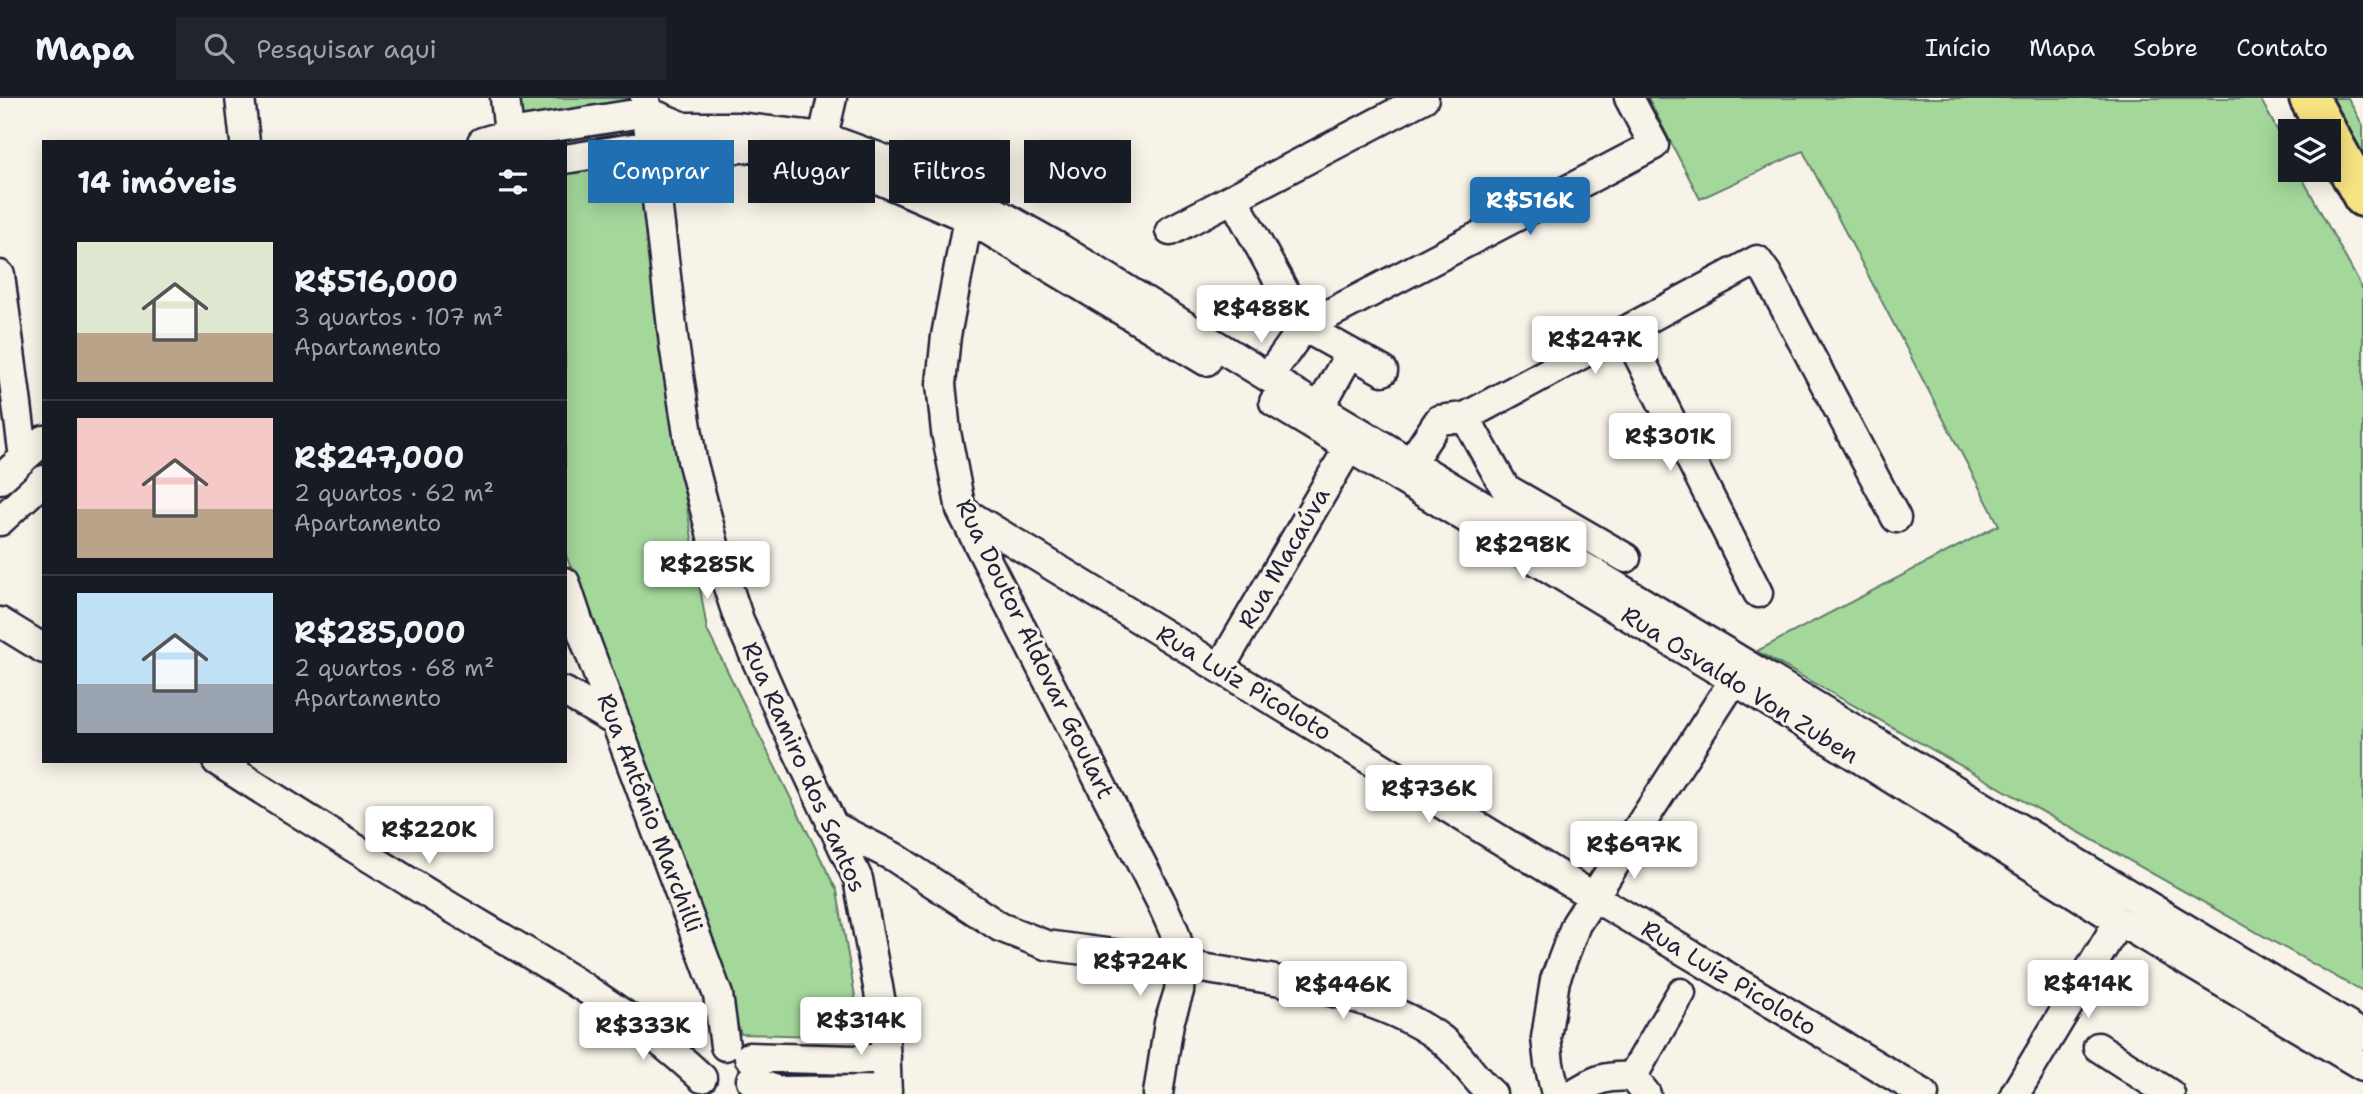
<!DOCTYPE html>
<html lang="pt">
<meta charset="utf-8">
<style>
body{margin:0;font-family:"Shantell Sans",sans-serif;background:#20242c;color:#f1f3f6;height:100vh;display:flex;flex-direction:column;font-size:26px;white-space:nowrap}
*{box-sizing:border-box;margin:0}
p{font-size:23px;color:#9ea1a6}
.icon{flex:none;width:38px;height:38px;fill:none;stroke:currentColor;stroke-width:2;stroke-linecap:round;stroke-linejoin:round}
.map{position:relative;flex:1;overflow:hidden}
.side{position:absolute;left:42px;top:42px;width:525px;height:623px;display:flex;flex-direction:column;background:#171b24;border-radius:0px;box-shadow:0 4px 18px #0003}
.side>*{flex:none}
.banner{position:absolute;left:588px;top:42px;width:665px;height:63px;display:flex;gap:14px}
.fabs{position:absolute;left:2278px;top:21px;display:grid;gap:14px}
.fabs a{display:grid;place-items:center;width:63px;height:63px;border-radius:0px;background:#171b24;box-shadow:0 4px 18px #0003;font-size:35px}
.price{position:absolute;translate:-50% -60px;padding:0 16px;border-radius:7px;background:#fff;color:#222;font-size:23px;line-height:46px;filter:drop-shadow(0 2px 4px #0008)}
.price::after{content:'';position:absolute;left:50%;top:42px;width:21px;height:16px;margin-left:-10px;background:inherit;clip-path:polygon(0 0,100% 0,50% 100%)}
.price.on{background:#1f6fb2;color:#fff}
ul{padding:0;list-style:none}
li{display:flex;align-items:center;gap:21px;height:175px;padding:0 35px}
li+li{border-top:2px solid #363941}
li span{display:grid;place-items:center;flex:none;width:196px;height:140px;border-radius:0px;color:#555}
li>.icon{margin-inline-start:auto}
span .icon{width:84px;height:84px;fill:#fffc;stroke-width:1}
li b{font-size:30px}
h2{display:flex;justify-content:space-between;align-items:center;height:84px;padding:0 35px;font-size:30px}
.tag{padding:0 24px;border-radius:0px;background:#171b24;box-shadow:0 4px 18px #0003;font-size:24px;line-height:63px}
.tag.on{background:#1f6fb2;color:#fff}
header{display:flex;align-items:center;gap:42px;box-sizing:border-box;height:98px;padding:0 35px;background:#171b24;border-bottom:2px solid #363941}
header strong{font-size:33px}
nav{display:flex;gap:38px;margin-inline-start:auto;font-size:24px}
.search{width:490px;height:63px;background:#20242c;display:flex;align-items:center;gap:18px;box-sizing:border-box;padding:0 24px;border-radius:0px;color:#9ea1a6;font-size:26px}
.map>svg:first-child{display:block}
.green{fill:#a4d89b;stroke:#637d6b;stroke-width:2}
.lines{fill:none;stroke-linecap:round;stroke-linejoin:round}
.minor-casing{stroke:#22223b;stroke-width:33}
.highway-casing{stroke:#22223b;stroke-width:44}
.minor{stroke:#f7f3e8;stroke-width:28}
.highway{stroke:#f6e381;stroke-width:38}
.labels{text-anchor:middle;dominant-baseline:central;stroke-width:6;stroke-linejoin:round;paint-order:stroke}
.street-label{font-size:24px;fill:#22223b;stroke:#f7f3e8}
</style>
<header>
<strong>Mapa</strong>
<div class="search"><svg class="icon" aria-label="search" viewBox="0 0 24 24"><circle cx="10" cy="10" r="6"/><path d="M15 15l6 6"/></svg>Pesquisar aqui</div>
<nav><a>Início</a><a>Mapa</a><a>Sobre</a><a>Contato</a></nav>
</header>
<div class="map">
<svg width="2363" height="996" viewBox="0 0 2363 996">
<rect width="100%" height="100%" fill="#f7f3e8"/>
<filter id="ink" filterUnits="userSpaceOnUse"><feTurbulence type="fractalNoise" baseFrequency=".0143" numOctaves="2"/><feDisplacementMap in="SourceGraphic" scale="14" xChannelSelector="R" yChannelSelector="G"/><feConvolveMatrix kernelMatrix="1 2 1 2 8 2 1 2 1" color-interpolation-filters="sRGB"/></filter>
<g filter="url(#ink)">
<path class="green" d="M520 0H631L672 318 707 532 837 793 862 939 741 936 724 894 565 454V44H524Z
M1648 0H2260L2291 58V72H2298L2363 192V894L1757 553 1999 427 1803 53 1700 101Z
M2330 0H2348L2363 28V57Z"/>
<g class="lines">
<g class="minor-casing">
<path id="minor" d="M240 0 245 44
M505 0 510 44
M645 0 674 246 692 362 715 450 739 522 783 622 858 781 884 921 887 996
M823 39 832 0
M482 44 509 36 648 14 684 29H736L823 39 905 69 969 99 1056 148 1268 279 2363 937
M565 61 651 47 667 39
M654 70 696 50H776L798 53 866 76 968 120 1206 263
M1233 100 1304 229 1383 273
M968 120 946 238 941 286 946 334 961 412 1162 806 1174 833 1179 850
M1170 133 1424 0
M0 177 24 360
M1626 233 1758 495
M1268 279 1304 229 1654 47 1629 0
M1274 304 1734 582 2119 823 2363 968
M1320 309 1350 255
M1465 319 1505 390 1626 460
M1411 364 1439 322 1465 319 1757 162 1767 176 1896 420
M0 381 44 342
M961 412 1594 799 1924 996
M0 423 44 382
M565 484 578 523 718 897 725 948
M0 524 44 551
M1220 570 1349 349
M565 594 616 624
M217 663C295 713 373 762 452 810 538 861 629 911 702 980
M831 727 894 759 1000 829 1046 847 1159 862
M1184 867C1267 882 1371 889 1441 941 1461 957 1473 980 1492 996
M2098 949 2170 996
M749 959 856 962 886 959
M1632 979 1681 895
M751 982 777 993 887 992
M1158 996 1169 925 1179 893 1181 871
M1556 996 1549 966 1546 940 1555 882 1576 826 1734 582
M1573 996C1595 982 1605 977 1632 979L1646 996
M2015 996 2119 823"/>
</g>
<g class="highway-casing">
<path id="highway" d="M2309 0 2327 33
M2329 37 2363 99"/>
</g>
<use href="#minor" class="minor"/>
<use href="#highway" class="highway"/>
</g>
</g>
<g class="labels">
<g class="street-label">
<text transform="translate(1284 460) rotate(-60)">Rua Macaúva</text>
<text transform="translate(1035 551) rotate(64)">Rua Doutor Aldovar Goulart</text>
<text transform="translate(1244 585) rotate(31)">Rua Luíz Picoloto</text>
<text transform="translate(1740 587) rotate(32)">Rua Osvaldo Von Zuben</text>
<text transform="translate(804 669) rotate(66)">Rua Ramiro dos Santos</text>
<text transform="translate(650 715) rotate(69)">Rua Antônio Marchilli</text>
<text transform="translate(1729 880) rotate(31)">Rua Luíz Picoloto</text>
</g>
</g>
</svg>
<div class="fabs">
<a><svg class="icon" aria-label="layers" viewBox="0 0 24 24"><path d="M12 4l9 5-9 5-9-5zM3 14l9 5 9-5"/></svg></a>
</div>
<b class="price on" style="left:1530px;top:139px">R$516K</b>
<b class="price" style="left:1261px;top:247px">R$488K</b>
<b class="price" style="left:1595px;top:278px">R$247K</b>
<b class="price" style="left:1670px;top:375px">R$301K</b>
<b class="price" style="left:1523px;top:483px">R$298K</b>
<b class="price" style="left:707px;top:503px">R$285K</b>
<b class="price" style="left:1429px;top:727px">R$736K</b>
<b class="price" style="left:429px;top:768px">R$220K</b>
<b class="price" style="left:1634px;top:783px">R$697K</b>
<b class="price" style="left:1140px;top:900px">R$724K</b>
<b class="price" style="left:2088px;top:922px">R$414K</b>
<b class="price" style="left:1343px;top:923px">R$446K</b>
<b class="price" style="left:861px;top:959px">R$314K</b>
<b class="price" style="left:643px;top:964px">R$333K</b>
<div class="banner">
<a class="tag on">Comprar</a>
<a class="tag">Alugar</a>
<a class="tag">Filtros</a>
<a class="tag">Novo</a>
</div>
<section class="side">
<h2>14 imóveis<svg class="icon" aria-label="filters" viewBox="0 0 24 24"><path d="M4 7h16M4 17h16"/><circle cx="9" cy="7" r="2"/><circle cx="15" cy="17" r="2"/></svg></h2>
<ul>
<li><span style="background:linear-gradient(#dfe7d0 65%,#b9a48a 0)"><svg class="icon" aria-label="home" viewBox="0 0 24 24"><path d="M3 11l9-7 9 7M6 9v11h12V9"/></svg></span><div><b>R$516,000</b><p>3 quartos · 107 m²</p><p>Apartamento</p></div></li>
<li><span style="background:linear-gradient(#f6c9c9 65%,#b9a48a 0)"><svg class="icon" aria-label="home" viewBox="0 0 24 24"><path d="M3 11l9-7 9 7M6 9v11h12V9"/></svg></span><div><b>R$247,000</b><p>2 quartos · 62 m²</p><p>Apartamento</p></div></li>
<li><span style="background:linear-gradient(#bfe0f5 65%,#9aa5b1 0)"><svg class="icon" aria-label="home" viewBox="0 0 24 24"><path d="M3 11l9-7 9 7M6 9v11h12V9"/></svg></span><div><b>R$285,000</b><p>2 quartos · 68 m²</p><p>Apartamento</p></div></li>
</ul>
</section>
</div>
